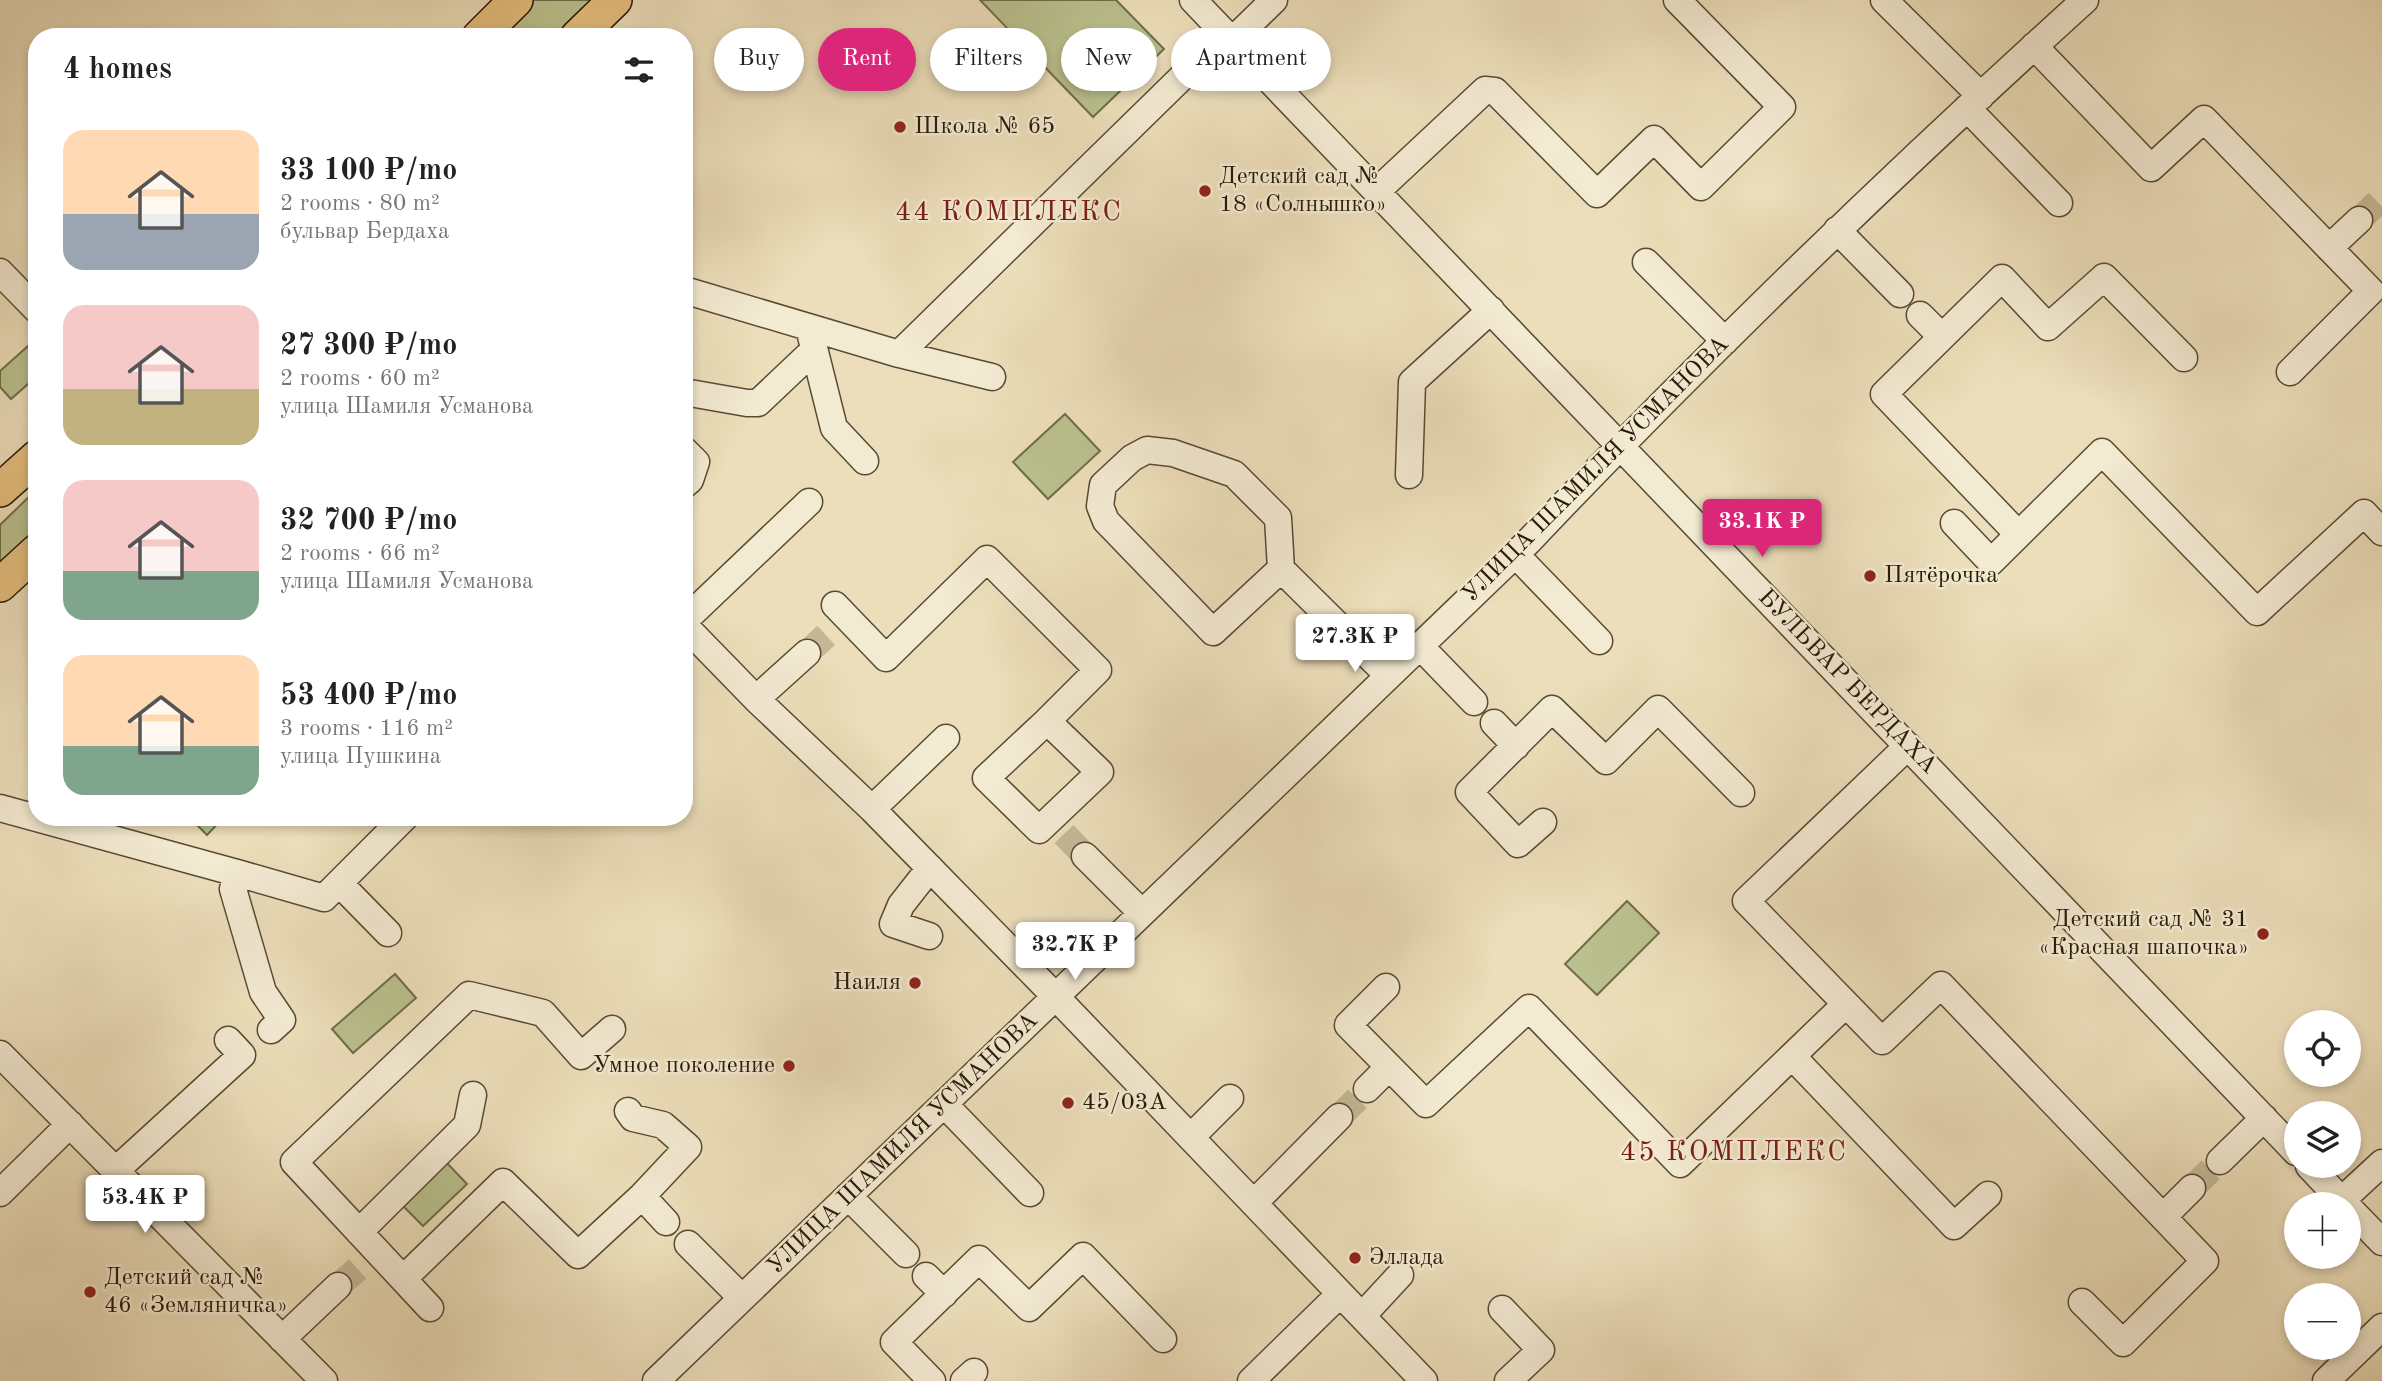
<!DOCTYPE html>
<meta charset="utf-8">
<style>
body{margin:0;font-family:"Old Standard TT",serif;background:#f6f6f6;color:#222;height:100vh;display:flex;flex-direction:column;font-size:26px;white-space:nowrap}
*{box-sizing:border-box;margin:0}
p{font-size:23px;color:#767676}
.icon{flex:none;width:38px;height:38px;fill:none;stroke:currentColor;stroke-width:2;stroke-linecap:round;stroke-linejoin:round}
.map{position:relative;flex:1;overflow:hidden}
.sheet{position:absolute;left:28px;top:28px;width:665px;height:798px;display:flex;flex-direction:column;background:#fff;border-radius:28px;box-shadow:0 4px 10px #0003}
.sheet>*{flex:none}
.banner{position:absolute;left:714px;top:28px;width:665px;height:63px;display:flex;gap:14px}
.fabs{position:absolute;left:2284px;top:1010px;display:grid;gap:14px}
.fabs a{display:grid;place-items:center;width:77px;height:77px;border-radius:50%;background:#fff;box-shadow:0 4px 10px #0003;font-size:35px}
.price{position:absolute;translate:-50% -60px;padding:0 16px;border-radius:7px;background:#fff;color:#222;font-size:23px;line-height:46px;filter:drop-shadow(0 2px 4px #0008)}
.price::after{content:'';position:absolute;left:50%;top:42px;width:21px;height:16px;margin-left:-10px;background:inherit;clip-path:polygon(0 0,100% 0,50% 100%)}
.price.on{background:#db2777;color:#fff}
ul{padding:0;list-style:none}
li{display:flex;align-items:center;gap:21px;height:175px;padding:0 35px}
li span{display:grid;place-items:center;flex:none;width:196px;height:140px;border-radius:21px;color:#555}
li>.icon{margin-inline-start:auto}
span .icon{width:84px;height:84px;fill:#fffc;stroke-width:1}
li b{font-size:30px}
h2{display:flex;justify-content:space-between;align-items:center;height:84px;padding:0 35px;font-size:30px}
.tag{padding:0 24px;border-radius:32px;background:#fff;box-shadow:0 4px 10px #0003;font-size:24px;line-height:63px}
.tag.on{background:#db2777;color:#fff}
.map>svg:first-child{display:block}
.green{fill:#bac18e;stroke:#706d4a;stroke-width:2}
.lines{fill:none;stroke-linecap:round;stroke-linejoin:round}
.minor-tunnel{stroke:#c5b796;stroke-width:26;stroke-dasharray:26 13;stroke-linecap:butt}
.minor-casing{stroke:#584a33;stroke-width:29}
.major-casing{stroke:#271906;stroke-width:36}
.minor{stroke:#f3ead2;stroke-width:26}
.major{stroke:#e6bf7d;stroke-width:33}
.poi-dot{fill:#8f2418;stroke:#f3ead2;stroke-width:2.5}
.labels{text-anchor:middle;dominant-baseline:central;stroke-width:5;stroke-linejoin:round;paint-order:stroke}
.poi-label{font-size:24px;fill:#271906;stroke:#f3ead2;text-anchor:start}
.street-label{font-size:24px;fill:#271906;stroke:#f3ead2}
.quarter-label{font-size:28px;letter-spacing:2px;fill:#7a1f14;stroke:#f3ead2}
</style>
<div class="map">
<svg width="2382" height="1381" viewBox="0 0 2382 1381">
<rect width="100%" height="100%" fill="#ecdeba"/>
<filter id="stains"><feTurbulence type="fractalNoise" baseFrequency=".00286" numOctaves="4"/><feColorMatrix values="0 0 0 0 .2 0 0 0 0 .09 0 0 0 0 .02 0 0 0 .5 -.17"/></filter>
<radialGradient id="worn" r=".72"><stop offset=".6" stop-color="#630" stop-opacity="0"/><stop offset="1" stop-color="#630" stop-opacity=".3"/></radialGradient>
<path class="green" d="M532 0H599L561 37H495Z
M980 0H1116L1164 49 1093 117Z
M37 345V376L11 399 0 387V371L28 346Z
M1065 414 1100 451 1048 499 1013 462Z
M37 489V528L0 563V525Z
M189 817H224L207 835Z
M1627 901 1659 933 1597 995 1565 964Z
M395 974 416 998 353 1053 332 1029Z
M445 1161 467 1184 423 1226 401 1204Z"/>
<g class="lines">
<path class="minor-tunnel" d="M2359 220 2382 198
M807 653 830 632
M1064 834 1085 856
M1339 1117 1367 1089
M2192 1188 2220 1161
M338 1286 360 1267"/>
<g class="minor-casing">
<path id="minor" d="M1193 0 2296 1152
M1884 0 1981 96
M1233 40 1274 0
M2034 46 2151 168 2204 119 2371 291 2290 372
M1967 108 2059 203
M1377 191 1485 90 1495 91 1597 194 1654 139 1701 187 1782 107 1677 0
M1837 230 1900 294
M2329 248 2359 220
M1646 262 1725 341
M0 272 37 310
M684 290 899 354 992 377
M1920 315 1942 337
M811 336 834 428 865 461
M899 354 1226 34
M684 392 747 403H758L814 350
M684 450 696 462 690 480 684 485
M1409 475 1412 382 1491 310
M1954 523 1991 562 2102 452 2257 612 2364 513 2382 532
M2018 534 1884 394 2002 278 2048 327 2104 277 2184 358
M1515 554 1599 641
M1281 569 1213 632 1106 521 1100 506 1103 485 1132 458 1147 450 1173 453 1234 474 1278 518 1281 569 1388 675
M835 605 886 658 987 559 1098 670 1047 721
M684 621 809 502
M684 625 756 699 872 809 1056 997 1424 1381
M1419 645 1474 702
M756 699 807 653
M1047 721 1100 772 1039 830 986 778Z
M1494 723 1516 746
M1908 746 1746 901 1882 1041 1941 985 2205 1261 2123 1343 2082 1302
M0 808 237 873
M872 809 946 738
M1543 822 1518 844 1469 792 1552 709 1606 761 1658 709 1741 793
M1085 856 1142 913
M339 883 388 933
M929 936 893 924 901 905 930 868
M1386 987 1348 1025 1426 1104 1529 1008 1680 1164 1792 1056
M1846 1004 1792 1056 1954 1226 1988 1195
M271 1030 282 1020 263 992 233 889 237 873 324 898 405 817
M0 1054 324 1381
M1367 1089 1389 1067
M944 1104 1030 1193
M1191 1137 1230 1098
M2220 1161 2264 1118
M2309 1166 2345 1204
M115 1171 242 1055 228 1040
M0 1193 70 1124
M642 1196 666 1222
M848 1196 906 1254
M2342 1200 2382 1163
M1254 1203 1339 1117
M2348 1207 2382 1242
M2163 1217 2192 1188
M359 1232 467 1125 473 1095
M688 1244 742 1298
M926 1276 944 1294
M403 1279 503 1182 578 1255 642 1196 688 1147 663 1125 633 1118 628 1111
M430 1308 294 1162 469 995 543 1013 581 1056 612 1029
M1502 1309 1541 1350 1508 1381
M1362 1316 1400 1275
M282 1339 338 1286
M656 1381 1528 542C1706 354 1893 174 2085 0
M932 1381 894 1342 979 1259 1029 1308 1083 1256 1163 1339
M964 1381 974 1372
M1251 1381 1340 1294
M2326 1381 2382 1327"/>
</g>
<g class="major-casing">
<path id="major" d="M479 37 516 0
M577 37 615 0
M0 490 37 457
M0 585 37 551"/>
</g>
<use href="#minor" class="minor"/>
<use href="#major" class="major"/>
</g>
<g class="poi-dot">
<circle cx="900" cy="127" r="7"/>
<circle cx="1205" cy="191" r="7"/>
<circle cx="1870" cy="576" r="7"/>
<circle cx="2263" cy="934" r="7"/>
<circle cx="915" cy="983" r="7"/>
<circle cx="789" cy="1066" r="7"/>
<circle cx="1068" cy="1103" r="7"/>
<circle cx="1355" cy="1258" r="7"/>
<circle cx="90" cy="1292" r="7"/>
</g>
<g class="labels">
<g class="poi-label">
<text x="914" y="127">Школа № 65</text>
<text x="1219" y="177">Детский сад №<tspan x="1219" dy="28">18 «Солнышко»</tspan></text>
<text x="1884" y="576">Пятёрочка</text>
<text x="2249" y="920" text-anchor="end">Детский сад № 31<tspan x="2249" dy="28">«Красная шапочка»</tspan></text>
<text x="901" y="983" text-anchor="end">Наиля</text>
<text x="775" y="1066" text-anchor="end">Умное поколение</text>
<text x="1082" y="1103">45/03А</text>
<text x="1369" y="1258">Эллада</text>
<text x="104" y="1278">Детский сад №<tspan x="104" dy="28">46 «Земляничка»</tspan></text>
</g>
<g class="street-label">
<text transform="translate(1596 470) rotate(-45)">УЛИЦА ШАМИЛЯ УСМАНОВА</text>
<text transform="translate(1847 682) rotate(46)">БУЛЬВАР БЕРДАХА</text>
<text transform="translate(903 1144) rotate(-44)">УЛИЦА ШАМИЛЯ УСМАНОВА</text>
</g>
<g class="quarter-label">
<text x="1009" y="213">44 КОМПЛЕКС</text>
<text x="1734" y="1153">45 КОМПЛЕКС</text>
</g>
</g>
<rect width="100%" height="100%" filter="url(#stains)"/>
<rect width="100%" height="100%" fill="url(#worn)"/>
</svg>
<div class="fabs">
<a><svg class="icon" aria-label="locate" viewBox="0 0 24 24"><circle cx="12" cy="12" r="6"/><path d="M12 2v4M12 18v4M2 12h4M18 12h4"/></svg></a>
<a><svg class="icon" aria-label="layers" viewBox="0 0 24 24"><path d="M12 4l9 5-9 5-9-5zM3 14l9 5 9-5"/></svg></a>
<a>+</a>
<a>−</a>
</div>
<b class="price on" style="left:1762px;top:559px">33.1K ₽</b>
<b class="price" style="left:1355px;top:674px">27.3K ₽</b>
<b class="price" style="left:1075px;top:982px">32.7K ₽</b>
<b class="price" style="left:145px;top:1235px">53.4K ₽</b>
<div class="banner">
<a class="tag">Buy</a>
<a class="tag on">Rent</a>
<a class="tag">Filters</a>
<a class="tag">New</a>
<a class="tag">Apartment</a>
</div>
<section class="sheet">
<h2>4 homes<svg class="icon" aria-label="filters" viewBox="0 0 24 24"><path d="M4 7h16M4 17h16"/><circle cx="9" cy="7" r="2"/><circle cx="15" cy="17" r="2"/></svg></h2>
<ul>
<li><span style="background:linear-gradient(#ffd9b3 60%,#9aa5b1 0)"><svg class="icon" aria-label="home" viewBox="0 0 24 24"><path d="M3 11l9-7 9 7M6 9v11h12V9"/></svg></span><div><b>33 100 ₽/mo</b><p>2 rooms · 80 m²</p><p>бульвар Бердаха</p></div></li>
<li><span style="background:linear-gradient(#f6c9c9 60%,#c2b280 0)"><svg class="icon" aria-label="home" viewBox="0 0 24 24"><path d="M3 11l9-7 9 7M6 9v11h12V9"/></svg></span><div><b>27 300 ₽/mo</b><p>2 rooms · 60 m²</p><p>улица Шамиля Усманова</p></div></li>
<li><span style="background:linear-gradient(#f6c9c9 65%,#7fa58c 0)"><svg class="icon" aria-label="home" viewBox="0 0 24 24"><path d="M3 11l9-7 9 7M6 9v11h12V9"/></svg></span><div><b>32 700 ₽/mo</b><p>2 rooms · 66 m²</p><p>улица Шамиля Усманова</p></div></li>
<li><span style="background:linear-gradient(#ffd9b3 65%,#7fa58c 0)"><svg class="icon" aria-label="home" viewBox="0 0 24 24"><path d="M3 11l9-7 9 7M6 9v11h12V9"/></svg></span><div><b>53 400 ₽/mo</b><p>3 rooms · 116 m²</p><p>улица Пушкина</p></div></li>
</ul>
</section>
</div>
